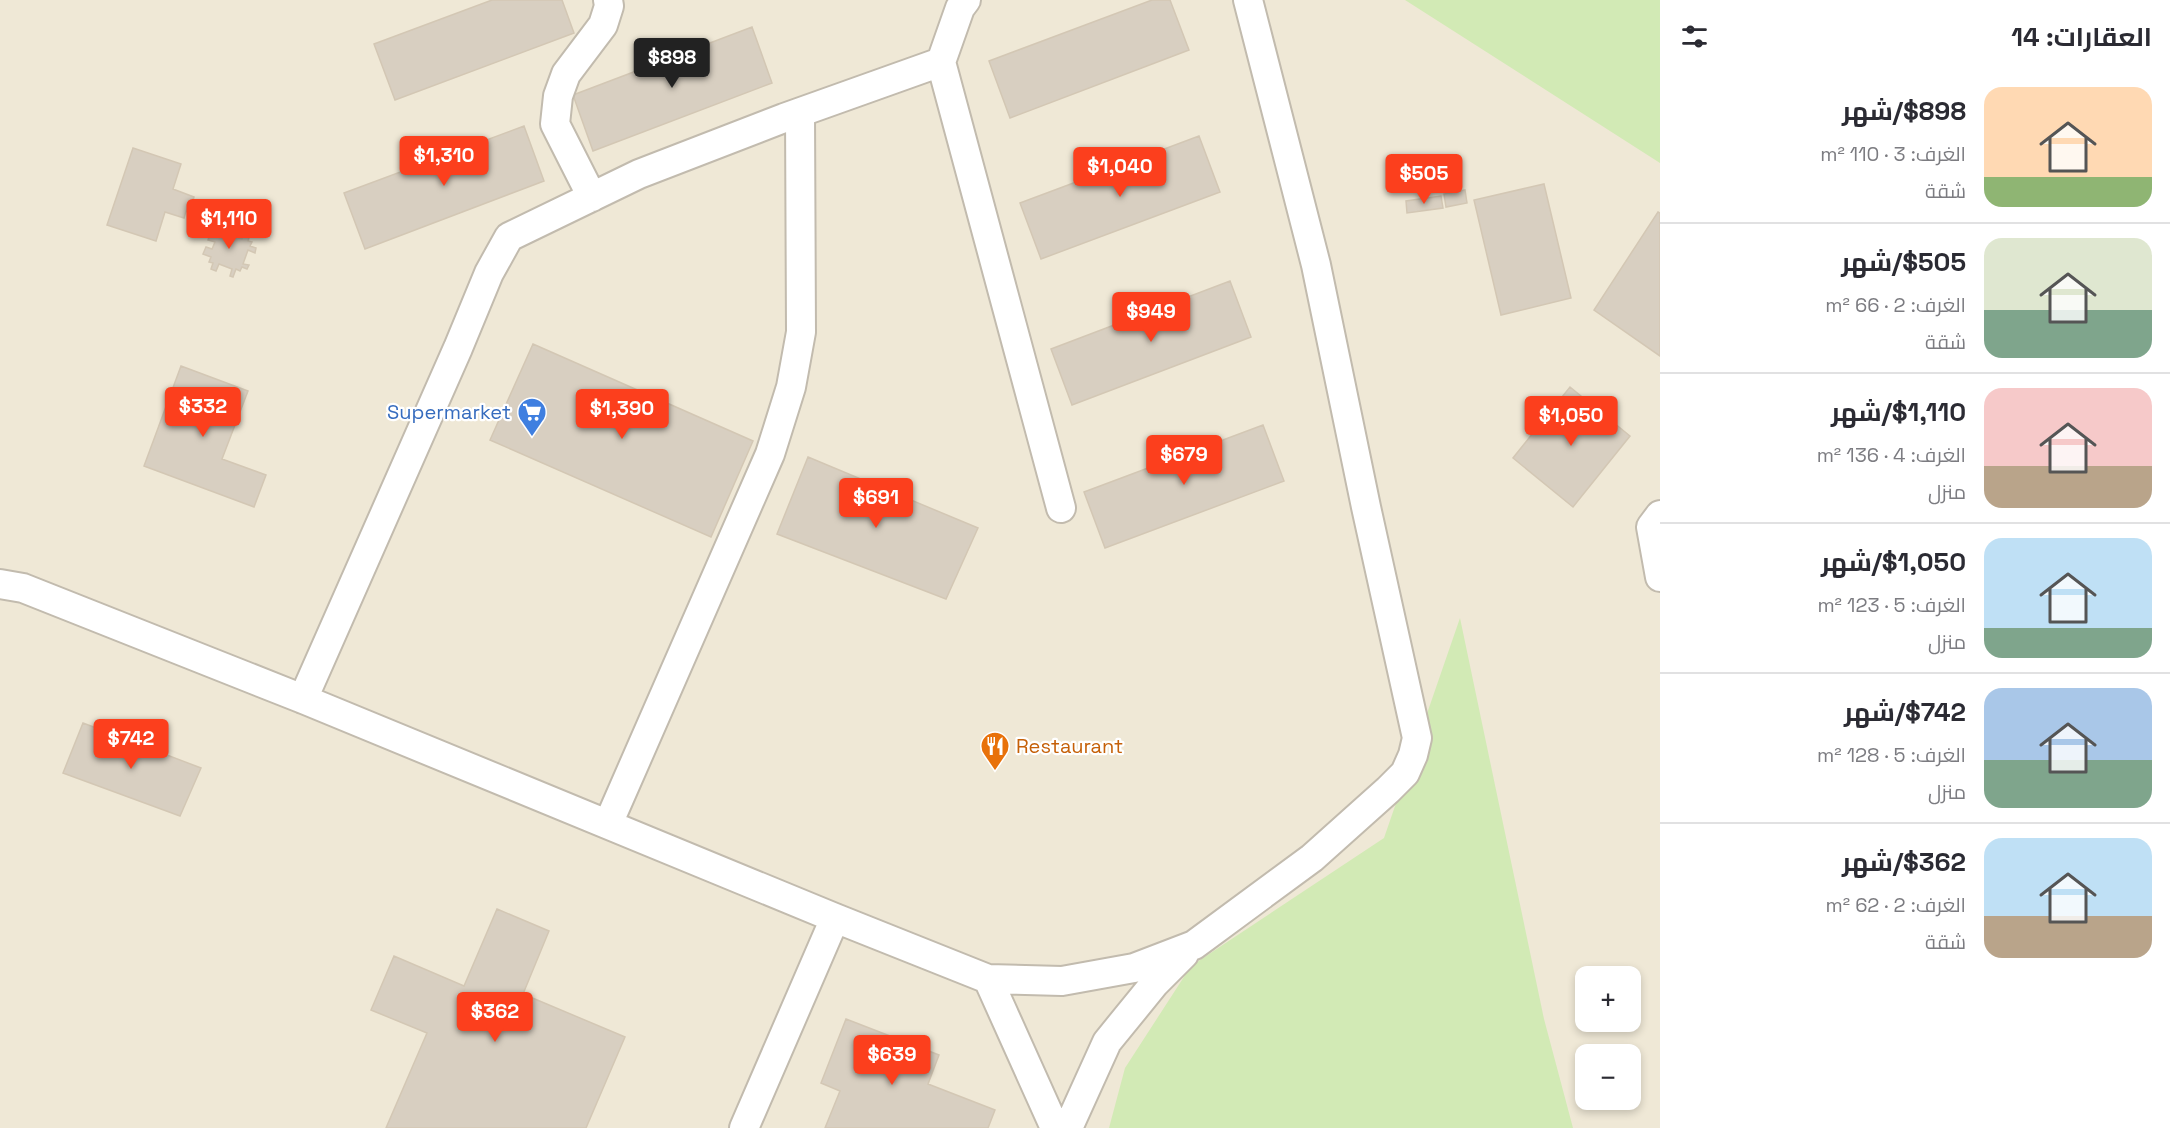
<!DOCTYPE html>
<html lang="ar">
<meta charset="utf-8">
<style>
body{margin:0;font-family:"Space Grotesk",Cairo,sans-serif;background:#f7f7f7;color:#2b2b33;direction:rtl;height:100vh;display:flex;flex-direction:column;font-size:22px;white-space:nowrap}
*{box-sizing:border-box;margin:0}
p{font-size:20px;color:#7c7c81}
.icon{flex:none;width:33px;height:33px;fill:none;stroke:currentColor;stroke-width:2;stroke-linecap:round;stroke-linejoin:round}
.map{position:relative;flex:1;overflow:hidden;direction:ltr}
.sheet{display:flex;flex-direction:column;background:#fff;width:510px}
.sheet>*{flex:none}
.controls{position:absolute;left:1575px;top:966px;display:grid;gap:12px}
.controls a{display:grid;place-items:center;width:66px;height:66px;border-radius:12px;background:#fff;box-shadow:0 3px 9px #0003;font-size:30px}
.price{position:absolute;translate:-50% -51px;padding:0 14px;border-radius:6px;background:#fc3f1d;color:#fff;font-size:20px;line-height:39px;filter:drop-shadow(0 2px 3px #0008)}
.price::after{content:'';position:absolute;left:50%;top:36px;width:18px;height:14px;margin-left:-9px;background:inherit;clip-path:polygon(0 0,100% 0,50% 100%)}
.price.active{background:#222;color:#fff}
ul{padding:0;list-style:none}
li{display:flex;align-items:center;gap:18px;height:150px;padding:0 18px}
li+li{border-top:2px solid #e1e1e2}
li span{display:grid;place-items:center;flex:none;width:168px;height:120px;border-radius:18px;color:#555}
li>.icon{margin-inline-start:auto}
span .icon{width:72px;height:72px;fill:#fffc;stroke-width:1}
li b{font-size:26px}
h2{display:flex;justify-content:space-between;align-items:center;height:72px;padding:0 18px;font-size:26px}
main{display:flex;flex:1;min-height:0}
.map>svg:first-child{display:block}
.education{fill:#efe8d6;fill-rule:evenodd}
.green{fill:#d2eab5}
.building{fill:#d8cfc1;stroke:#d3c7b4;stroke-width:1.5}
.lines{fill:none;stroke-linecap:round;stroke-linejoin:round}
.minor-casing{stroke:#c2bbae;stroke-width:32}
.minor{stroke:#fff;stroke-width:28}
.labels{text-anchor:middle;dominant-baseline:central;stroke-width:4.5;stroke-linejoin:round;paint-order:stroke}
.shop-label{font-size:20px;fill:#366cbe;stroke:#fff;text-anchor:end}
.food-label{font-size:20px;fill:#c56008;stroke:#fff;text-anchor:start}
</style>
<main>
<section class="sheet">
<h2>العقارات: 14<svg class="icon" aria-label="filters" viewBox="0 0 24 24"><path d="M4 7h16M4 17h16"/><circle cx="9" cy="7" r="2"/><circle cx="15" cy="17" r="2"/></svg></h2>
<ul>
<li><span style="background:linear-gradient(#ffd9b3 75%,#8fb573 0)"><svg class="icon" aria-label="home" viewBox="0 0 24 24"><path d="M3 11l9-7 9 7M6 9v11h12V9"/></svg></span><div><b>$898/شهر</b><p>الغرف: 3 · 110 m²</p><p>شقة</p></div></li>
<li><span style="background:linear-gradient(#dfe7d0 60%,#7fa58c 0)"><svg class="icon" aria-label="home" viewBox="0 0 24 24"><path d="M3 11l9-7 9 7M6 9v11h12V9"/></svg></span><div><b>$505/شهر</b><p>الغرف: 2 · 66 m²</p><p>شقة</p></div></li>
<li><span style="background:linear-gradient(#f6c9c9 65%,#b9a48a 0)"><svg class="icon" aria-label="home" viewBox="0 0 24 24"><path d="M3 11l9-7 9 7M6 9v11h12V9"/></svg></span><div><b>$1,110/شهر</b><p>الغرف: 4 · 136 m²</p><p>منزل</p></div></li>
<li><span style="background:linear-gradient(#bfe0f5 75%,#7fa58c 0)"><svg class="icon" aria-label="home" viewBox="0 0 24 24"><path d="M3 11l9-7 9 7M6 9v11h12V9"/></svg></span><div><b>$1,050/شهر</b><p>الغرف: 5 · 123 m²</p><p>منزل</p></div></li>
<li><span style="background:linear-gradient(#a9c7e8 60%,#7fa58c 0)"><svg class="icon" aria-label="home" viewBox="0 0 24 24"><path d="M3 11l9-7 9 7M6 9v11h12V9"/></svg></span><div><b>$742/شهر</b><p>الغرف: 5 · 128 m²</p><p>منزل</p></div></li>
<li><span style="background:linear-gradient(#bfe0f5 65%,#b9a48a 0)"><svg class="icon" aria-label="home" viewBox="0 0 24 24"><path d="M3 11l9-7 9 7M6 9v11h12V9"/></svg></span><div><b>$362/شهر</b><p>الغرف: 2 · 62 m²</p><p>شقة</p></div></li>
</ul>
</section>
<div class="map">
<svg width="1660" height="1128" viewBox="0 0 1660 1128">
<rect width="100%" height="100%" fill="#f6f3ec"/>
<path class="education" d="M0 0H1660V1128H0ZM1586 976H1630V1022H1586ZM1586 1054H1630V1100H1586Z"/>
<path class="green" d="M1405 0H1660V163Z
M1460 618 1544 1019 1573 1128H1109L1125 1068 1191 966 1384 838Z"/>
<path class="building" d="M492 0H562L574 33 395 100 374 44Z
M1152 0H1170L1189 50 1010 118 989 61Z
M752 27 772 83 593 151 573 95Z
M524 126 544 181 365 249 344 193Z
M1199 136 1220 192 1041 259 1020 203Z
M133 148 181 164 173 189 194 197 189 212 186 211 184 218 165 212 156 241 107 225Z
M1544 184 1571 298 1501 315 1474 200Z
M1465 190 1467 203 1446 207 1444 194Z
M1441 196 1443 208 1407 213 1406 201Z
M1658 212 1660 213V356L1594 310Z
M225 225 232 227 229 234 242 239 244 232 250 234 248 241 252 242 250 246 256 248 255 253 248 250 243 264 249 265 247 269 242 267 240 271 236 269 233 277 230 276 232 269 219 264 216 271 211 269 213 263 209 262 211 257 203 254 206 247 212 249 215 242 208 240 211 231 217 233 219 229 223 231Z
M1230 281 1251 337 1072 405 1051 349Z
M533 344 753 441 711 537 490 440Z
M181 366 248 391 222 459 266 475 254 507 144 466Z
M1570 387 1630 436 1573 507 1513 458Z
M1263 425 1284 481 1105 548 1084 492Z
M808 457 978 528 946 599 777 534Z
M83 723 201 768 180 816 63 773Z
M497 909 549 931 523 994 625 1037 586 1128H386L427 1033 371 1010 394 956 464 986Z
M846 1019 939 1055 928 1084 995 1110 988 1128H825L840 1091 821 1083Z"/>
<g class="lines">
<g class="minor-casing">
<path id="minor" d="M966 0 960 8 941 62 1061 508
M592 197 555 124 558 96 566 74 603 25 609 6 608 0
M1660 515 1651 527 1660 577
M0 584 23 588 303 699 835 918 988 979 1062 981 1134 968 1194 945 1312 858 1388 790 1405 773 1413 755 1417 738 1366 507 1316 265 1248 0
M303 699 458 348 489 273 509 237 639 174 784 118 941 62
M608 824 770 454 791 387 801 332 800 113
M988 979 1055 1128
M744 1128 835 918
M1068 1128 1107 1042 1155 983 1184 954"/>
</g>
<use href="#minor" class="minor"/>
</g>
<defs>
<g id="supermarket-pin" transform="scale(1.5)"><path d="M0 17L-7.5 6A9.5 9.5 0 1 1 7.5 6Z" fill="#3f7fe0" stroke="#fff"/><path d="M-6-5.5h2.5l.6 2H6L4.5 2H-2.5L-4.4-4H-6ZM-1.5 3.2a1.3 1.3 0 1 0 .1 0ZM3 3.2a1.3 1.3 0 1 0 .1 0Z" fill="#fff"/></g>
<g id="restaurant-pin" transform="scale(1.5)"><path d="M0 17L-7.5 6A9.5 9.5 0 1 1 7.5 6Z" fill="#e8710a" stroke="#fff"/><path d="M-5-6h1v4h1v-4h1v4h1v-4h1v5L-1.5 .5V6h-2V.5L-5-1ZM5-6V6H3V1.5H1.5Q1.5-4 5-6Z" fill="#fff"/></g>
</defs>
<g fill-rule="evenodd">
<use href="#supermarket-pin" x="532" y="412"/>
<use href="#restaurant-pin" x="995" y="746"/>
</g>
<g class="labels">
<g class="shop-label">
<text x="511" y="412">Supermarket</text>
</g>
<g class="food-label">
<text x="1016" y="746">Restaurant</text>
</g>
</g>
</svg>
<div class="controls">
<a>+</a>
<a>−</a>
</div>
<b class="price active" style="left:672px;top:89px">$898</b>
<b class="price" style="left:444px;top:187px">$1,310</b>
<b class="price" style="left:1120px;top:198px">$1,040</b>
<b class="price" style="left:1424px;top:205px">$505</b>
<b class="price" style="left:229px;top:250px">$1,110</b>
<b class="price" style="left:1151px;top:343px">$949</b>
<b class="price" style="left:203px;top:438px">$332</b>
<b class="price" style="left:622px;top:440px">$1,390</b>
<b class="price" style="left:1571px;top:447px">$1,050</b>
<b class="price" style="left:1184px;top:486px">$679</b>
<b class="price" style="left:876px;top:529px">$691</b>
<b class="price" style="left:131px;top:770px">$742</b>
<b class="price" style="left:495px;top:1043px">$362</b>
<b class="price" style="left:892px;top:1086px">$639</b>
</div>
</main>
